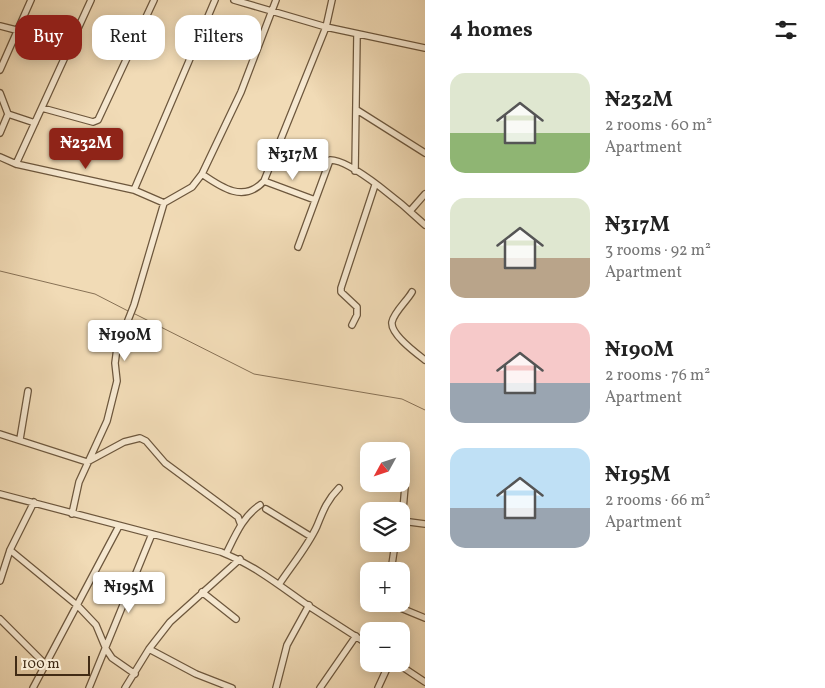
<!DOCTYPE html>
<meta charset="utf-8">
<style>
body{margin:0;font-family:Vollkorn,serif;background:#f6f6f6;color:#222;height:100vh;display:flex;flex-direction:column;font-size:19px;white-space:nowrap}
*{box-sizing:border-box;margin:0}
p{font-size:16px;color:#767676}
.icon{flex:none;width:28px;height:28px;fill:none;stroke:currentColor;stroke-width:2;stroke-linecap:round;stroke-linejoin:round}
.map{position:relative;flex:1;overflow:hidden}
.drawer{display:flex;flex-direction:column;background:#fff;width:400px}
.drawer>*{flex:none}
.guide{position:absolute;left:15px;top:15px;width:335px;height:45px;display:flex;gap:10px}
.needle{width:32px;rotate:230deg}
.controls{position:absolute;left:360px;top:442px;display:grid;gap:10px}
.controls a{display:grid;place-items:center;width:50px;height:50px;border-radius:10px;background:#fff;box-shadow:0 2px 12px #0003;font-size:25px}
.scale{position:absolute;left:15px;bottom:12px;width:75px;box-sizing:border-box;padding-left:5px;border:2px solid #412b15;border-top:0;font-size:14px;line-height:18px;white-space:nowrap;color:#412b15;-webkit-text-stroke:4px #f6e8d0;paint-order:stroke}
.price{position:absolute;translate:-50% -42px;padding:0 11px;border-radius:5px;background:#fff;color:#222;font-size:16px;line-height:32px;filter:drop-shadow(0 1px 2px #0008)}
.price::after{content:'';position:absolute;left:50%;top:30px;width:15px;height:11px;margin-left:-8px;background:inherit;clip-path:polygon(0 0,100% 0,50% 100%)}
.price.active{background:#8f2418;color:#fff}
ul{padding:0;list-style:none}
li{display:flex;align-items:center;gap:15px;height:125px;padding:0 25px}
li span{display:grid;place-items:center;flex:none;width:140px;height:100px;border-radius:15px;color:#555}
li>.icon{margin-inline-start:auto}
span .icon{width:60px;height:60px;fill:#fffc;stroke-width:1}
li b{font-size:21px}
h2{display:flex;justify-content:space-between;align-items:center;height:60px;padding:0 25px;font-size:21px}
.chip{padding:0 18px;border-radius:15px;background:#fff;box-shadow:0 2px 12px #0003;font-size:18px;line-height:45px}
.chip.active{background:#8f2418;color:#fff}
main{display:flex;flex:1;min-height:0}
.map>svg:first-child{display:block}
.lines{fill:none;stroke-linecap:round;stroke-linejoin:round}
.stream{stroke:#877155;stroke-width:1}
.minor-casing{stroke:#6d573d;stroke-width:8}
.minor{stroke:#f6e8d0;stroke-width:5.5}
</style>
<main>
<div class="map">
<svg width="425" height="688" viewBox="0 0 425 688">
<rect width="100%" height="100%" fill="#f1dbb6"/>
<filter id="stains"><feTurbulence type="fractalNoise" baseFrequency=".004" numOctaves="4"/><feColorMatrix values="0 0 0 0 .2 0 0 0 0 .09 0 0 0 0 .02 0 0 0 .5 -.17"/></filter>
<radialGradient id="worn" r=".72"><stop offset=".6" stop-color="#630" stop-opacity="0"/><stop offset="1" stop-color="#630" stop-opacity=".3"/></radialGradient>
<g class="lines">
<path class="stream" d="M0 271 95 294 130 312
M133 313 254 374 402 399 425 410"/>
<g class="minor-casing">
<path id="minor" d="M234 0 326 27 332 0
M0 26 16 30
M0 70 31 0
M0 93 8 114 35 123
M42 108 93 122 98 120 154 0
M357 110 425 153
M0 133 8 114
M0 157 16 164 134 190 164 203
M16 164 91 0
M355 171 357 35
M202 174C222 188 244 203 264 181L326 27 425 48
M264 181 315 200
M134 190 215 0
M411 210 425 194
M298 247 330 160C351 159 408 209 425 225
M412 292C407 301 394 312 392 322 390 334 416 353 425 360
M352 325 357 315V307L341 292V288L375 185
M0 434 87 462 124 442 140 438 146 441 165 463 238 517 241 525
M20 439 28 391
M406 475 402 521 425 524
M0 494 221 552C256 566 280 586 310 607 330 620 349 632 369 645
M266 509 310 536
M72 514 79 482 107 421 117 381 115 363 117 348 134 305 164 203 192 187 202 174 241 92 276 0
M10 550 78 606 96 625 106 649 112 658 135 674
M226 554C235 536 243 516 260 505
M391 571 395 544
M0 581 10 550 34 502
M280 583C292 565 308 546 317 526 323 511 327 500 339 488
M202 592 236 619
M391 604 425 618
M0 619 45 664
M149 649 196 674 232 688
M398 664 425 682
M33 688 119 526
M89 688 152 534
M125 688 149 649 170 622 240 559
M276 688 287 645 309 605
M320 688 356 636
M378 688 389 664"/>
</g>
<use href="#minor" class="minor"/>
</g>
<rect width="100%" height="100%" filter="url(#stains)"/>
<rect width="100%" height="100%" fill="url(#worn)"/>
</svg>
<div class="controls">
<a><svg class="needle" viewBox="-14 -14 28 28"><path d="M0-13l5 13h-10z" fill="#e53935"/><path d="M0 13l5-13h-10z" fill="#767676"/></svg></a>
<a><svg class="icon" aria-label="layers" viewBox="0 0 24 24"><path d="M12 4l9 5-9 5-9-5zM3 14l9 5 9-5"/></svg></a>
<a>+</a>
<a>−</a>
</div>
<div class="scale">100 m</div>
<b class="price active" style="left:86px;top:170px">₦232M</b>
<b class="price" style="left:293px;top:181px">₦317M</b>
<b class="price" style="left:125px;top:362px">₦190M</b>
<b class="price" style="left:129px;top:614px">₦195M</b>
<div class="guide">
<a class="chip active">Buy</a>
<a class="chip">Rent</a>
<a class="chip">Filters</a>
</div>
</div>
<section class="drawer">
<h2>4 homes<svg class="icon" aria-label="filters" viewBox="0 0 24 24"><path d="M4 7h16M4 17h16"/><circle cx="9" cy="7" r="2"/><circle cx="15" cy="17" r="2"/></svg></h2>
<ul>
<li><span style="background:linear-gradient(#dfe7d0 60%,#8fb573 0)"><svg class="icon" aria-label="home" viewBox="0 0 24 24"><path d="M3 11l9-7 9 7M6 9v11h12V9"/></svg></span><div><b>₦232M</b><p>2 rooms · 60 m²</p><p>Apartment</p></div></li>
<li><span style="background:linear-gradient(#dfe7d0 60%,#b9a48a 0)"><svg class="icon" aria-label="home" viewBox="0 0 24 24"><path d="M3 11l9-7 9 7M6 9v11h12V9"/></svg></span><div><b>₦317M</b><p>3 rooms · 92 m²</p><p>Apartment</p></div></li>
<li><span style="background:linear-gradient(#f6c9c9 60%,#9aa5b1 0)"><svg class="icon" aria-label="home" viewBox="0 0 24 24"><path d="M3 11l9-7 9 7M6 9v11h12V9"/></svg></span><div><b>₦190M</b><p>2 rooms · 76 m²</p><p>Apartment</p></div></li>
<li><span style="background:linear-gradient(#bfe0f5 60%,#9aa5b1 0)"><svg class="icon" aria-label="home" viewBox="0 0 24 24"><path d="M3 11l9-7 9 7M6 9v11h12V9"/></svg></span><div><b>₦195M</b><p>2 rooms · 66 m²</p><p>Apartment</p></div></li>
</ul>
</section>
</main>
